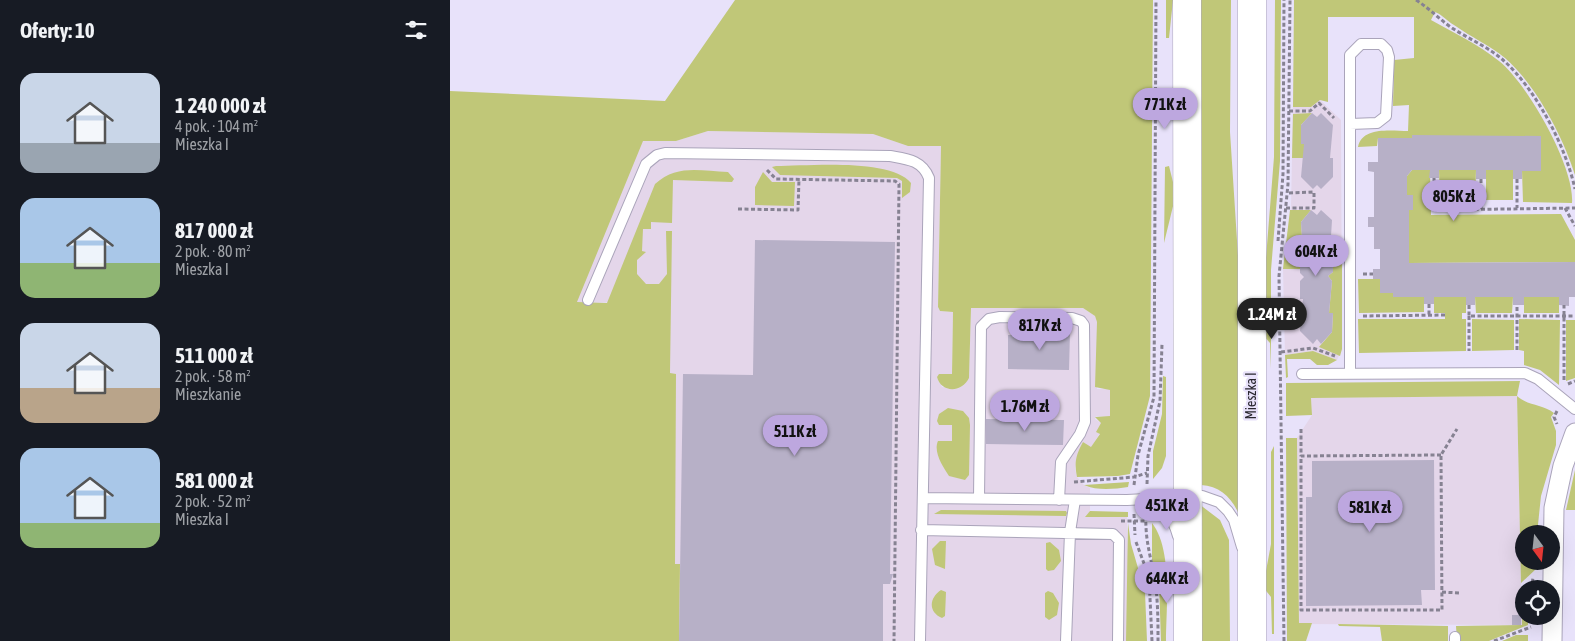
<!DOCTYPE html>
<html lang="pl">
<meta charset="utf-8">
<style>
body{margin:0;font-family:"Asap Condensed",sans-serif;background:#20242c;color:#f1f3f6;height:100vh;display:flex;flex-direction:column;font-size:19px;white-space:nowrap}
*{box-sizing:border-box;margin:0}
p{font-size:16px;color:#9ea1a6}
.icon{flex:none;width:28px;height:28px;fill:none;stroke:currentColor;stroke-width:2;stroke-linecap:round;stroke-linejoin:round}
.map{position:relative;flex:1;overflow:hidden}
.panel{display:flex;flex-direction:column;background:#171b24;width:450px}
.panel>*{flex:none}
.needle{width:32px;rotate:165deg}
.tools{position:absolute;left:1065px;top:525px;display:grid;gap:10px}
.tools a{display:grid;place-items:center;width:45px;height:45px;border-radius:50%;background:#171b24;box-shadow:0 5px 20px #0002;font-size:25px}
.price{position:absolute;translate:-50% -42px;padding:0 11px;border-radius:18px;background:#bda7df;color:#111;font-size:16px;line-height:32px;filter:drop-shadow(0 1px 2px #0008)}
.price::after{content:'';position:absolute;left:50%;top:30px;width:15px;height:11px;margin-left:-8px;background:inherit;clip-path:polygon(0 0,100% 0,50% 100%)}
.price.active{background:#222;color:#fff}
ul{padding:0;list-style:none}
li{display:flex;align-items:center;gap:15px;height:125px;padding:0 20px}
li span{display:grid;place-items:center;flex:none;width:140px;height:100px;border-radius:15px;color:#555}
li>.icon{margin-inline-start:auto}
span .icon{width:60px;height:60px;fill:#fffc;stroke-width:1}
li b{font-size:21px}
h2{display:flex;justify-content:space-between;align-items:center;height:60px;padding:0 20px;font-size:21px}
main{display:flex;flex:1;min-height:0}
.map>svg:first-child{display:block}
.commercial{fill:#e4d6ea}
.green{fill:#c0c778}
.building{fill:#b7b0c7}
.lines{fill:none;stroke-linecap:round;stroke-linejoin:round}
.lane-casing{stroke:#aaa4ba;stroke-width:12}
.street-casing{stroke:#aaa4ba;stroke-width:21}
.secondary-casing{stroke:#aaa4ba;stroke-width:29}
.path{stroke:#868292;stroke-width:3;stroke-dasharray:4 2.5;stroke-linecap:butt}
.lane{stroke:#fff;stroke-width:10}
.street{stroke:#fff;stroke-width:19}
.secondary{stroke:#fff;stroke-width:28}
.labels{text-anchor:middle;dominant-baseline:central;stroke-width:4.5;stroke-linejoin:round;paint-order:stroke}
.street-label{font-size:14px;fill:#29272f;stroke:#e8e2fa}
</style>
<main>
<section class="panel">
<h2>Oferty: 10<svg class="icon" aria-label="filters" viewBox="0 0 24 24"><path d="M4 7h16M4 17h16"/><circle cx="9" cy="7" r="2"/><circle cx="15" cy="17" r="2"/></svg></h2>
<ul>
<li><span style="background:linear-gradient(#c9d6e8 70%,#9aa5b1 0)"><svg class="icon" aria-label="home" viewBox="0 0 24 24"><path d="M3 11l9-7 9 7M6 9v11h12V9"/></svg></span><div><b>1 240 000 zł</b><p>4 pok. · 104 m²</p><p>Mieszka I</p></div></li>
<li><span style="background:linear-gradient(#a9c7e8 65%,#8fb573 0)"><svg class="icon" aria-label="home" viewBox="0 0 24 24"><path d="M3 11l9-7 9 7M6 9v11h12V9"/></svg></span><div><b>817 000 zł</b><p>2 pok. · 80 m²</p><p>Mieszka I</p></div></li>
<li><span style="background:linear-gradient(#c9d6e8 65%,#b9a48a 0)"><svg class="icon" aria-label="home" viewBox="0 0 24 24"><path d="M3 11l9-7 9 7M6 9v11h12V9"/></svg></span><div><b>511 000 zł</b><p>2 pok. · 58 m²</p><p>Mieszkanie</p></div></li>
<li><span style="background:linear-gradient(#a9c7e8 75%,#8fb573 0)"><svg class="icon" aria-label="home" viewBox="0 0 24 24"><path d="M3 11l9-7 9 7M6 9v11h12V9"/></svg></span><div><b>581 000 zł</b><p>2 pok. · 52 m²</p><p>Mieszka I</p></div></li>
</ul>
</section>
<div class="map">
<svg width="1125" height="641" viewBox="0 0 1125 641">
<rect width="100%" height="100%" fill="#e8e2fa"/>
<path class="commercial" d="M870 100 891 120 892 349 887 360 863 351 835 355 833 269 841 207 843 107H861Z
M258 131 423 134 458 146H491L488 308 490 311 503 312 502 374 487 377 492 387 507 389 514 385 519 378 521 308H633L645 316 647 322V389H660V417L646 416 645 419 651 423 650 433 641 448 633 442 625 468 627 477 634 485 640 488V511L636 517H677L680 641H193L204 303 117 302 178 141H226Z
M1067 396 1072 625 849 624 847 438 862 415 861 398Z"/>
<path class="green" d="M285 0H703L700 396 680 474 668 476 627 477C624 462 626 455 633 442L641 447 650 434 646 432 651 423 645 417 660 416V390L645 387 647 322 645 316 633 308H521L519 378C512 393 491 393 487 377L489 374H502L503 312 490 311 488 307 491 146H458L423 134 258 131 226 141H193L127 302 157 303 205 184C227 164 250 171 278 172L284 179 282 182 223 180 222 223 201 222V229H193L192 251 196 252 187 260V274L196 284H209L217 274 216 231H222L220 373 226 374 225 564H230L229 641H0V91L215 101Z
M716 0H723L719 38H716Z
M748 0H781L780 132 789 271 790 517C783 499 771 486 751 485Z
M825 0H831L830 161 821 270V369L820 343 813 335 814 283 824 157Z
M844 0H1125V175C1113 137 1086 85 1055 58 1039 45 1021 37 1004 25 997 21 993 15 985 12L981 20C1004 33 1028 44 1049 61 1077 83 1125 167 1122 203L1073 202 1072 171 962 135V138H928L927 146 908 147C912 126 942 131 958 131L959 105 943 106 944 60 964 58V17H878V102L870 100 861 107H843Z
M862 113 851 125V143L854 144V158H842L843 114Z
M326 166C358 166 441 158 461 183L460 192 452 198V181L447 178 330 175 322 167Z
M719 166 726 194 714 243 715 167Z
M962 170H980L981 215 1111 214 1125 240V262L959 263V210H963V196L957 195V176Z
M989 170H1026L1025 205H990Z
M1036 170H1063V200H1036Z
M313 172 322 182H345L344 206 305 205V187Z
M840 210H861L851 222 853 254 850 269H833Z
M880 248H892V349L890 356 869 347 882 332 883 314 879 313 882 281 878 276 883 272V254L880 253Z
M908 279H930V293H943V297H974V312L909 313Z
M984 297H1016V313H1012V319H1016V351L909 353 908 319H995V313H984Z
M1025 297H1063L1062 313H1026Z
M1074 297H1109V313H1074Z
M1022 319 1064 320V350L1022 351Z
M1069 319 1110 320 1109 385 1090 370 1074 365V351L1069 350Z
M1116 320H1125V378L1116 381Z
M863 351 887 360 878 365H867L860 359H837L838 377 836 378 835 355Z
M713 376 716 377V456L712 468 703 479V451L712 414Z
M1070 381 1067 396C1078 406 1092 404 1104 413L1101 417 1106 431V445L1091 496 1087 534H1074V561H1085L1086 569 1071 583 1067 396 861 398 862 415 836 416V383Z
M498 408 513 411 519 418 520 425 519 475 515 480 499 476C493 467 483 452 488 441H502V425H489L487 421 489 414Z
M836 438H847L849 623H862L856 641H837Z
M824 446V634H822L821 597 813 587 821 544V452Z
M1125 470V510H1116Z
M679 482 678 487C664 489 648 491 634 485Z
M749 504 770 520 779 540 780 641H749Z
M491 510 616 511 617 513 616 516 484 514Z
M640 511 678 512V517H635Z
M678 523 681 544 695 592 697 641H676Z
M702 523C723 550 716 608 716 641H711L709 584 702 560Z
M490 541H496L495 569 485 565 482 549Z
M600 542 609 550 611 561 604 570 598 571 596 569V543Z
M491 590 496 592 495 616 492 618C478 612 479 598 491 590Z
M598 591 603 593 609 603 607 615 599 620 595 617V593Z
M1072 605H1074V616H1078V625L1039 641H1007L1006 626 1072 625Z
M888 624 998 626V641H932L930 627 889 626Z
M1066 635H1078V641H1052Z"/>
<path class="building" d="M862 113 867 117 871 113 883 125 880 158H883V177L871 189 867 185 863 189 851 177 854 144H851V125Z
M962 135 1091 136V171H1072V179H1063V170H1036V179H1026V170H989V178H979L980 170H962L957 176V195H963V210H959V263L1125 262V297H1119V306L1109 305V297H1074V305H1063V297H1025V305H1016V297H984V304H974V297H943V293H930V279H923V269H930V249H924V227H918V217H924V172L918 171V162H928V138H962Z
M861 210 867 215 871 210 882 220 880 253 883 254V272L878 276 882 281 879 313H883L882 332 871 344 867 339 863 344 850 331 853 299H850V281L854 277 850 273V254H853L851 222Z
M305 240 445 242 440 574H443L440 584H433V641H229L233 374 303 375Z
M582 331 620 332 619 370 558 369V335H581Z
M536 419 614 420 613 445 536 444Z
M984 460 985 590H971L972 605 856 606V497H862V461Z
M1062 615H1071V625H1062Z"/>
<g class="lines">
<g class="lane-casing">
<path id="lane" d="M900 124 927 123 936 116 939 57 937 50 931 44H911L900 55V374
M138 300 196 164 207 155 215 153 440 156C457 159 472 160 479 178L470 641
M852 374 1075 373 1088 379 1125 409
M473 498 677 500 752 496 769 502 778 511 784 520 792 547
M529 498 531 327 539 319 550 317 622 318 631 321 634 325 635 422 630 434 611 462 609 500
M697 500C716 508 722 515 728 536
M471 530 663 534 669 540 668 641
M1005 637V641
M616 641 620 532 625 500"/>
</g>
<g class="street-casing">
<path id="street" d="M1102 641 1104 508 1113 466 1125 433"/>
</g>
<g class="secondary-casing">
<path id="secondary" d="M737 0 738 641
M802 641V0"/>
</g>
<path class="path" d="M966 0C979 8 989 19 1002 28 1019 39 1038 47 1053 60 1086 89 1116 147 1125 189
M839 111H860L869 103 884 118
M317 170 326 179 445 181 449 184 444 641
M984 178 985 210 1125 208
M1031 179V209
M1067 179V208
M836 208H864V192L837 193
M1115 208 1125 226
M288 209 348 210 349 179
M828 241 833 174 834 0
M913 274H923
M979 304V316
M1019 305V316H1125
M913 316 995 315
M1019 316V351
M1067 350V305
M831 352 863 348 885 356
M1114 380V305
M1118 384 1125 381
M1107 411 1104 417 1107 424
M851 429V456
M991 455 851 456V610H992L991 455 1007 429
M624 482 684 477 697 473
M697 484 698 456 710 401 712 344
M684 485 688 455 704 397 706 0
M684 514 685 535
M696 515C695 535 699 551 703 570 708 594 708 617 708 641
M671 521H695
M686 542 699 577 702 641
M1081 589 1083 578
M992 592 1009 593
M834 641 829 276 838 184 840 0
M1044 641 1081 627"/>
<use href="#lane" class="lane"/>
<use href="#street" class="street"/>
<use href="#secondary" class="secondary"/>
</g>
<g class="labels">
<g class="street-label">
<text transform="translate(801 396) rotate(-90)">Mieszka I</text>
</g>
</g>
</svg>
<div class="tools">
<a><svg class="needle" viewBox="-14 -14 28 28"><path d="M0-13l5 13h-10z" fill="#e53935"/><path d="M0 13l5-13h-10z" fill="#9ea1a6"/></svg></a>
<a><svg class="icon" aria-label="locate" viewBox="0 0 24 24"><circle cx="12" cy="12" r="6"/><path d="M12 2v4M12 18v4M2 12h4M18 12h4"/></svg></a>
</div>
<b class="price" style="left:715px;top:130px">771K zł</b>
<b class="price" style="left:1004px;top:222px">805K zł</b>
<b class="price" style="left:866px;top:277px">604K zł</b>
<b class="price active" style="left:822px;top:340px">1.24M zł</b>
<b class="price" style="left:590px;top:351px">817K zł</b>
<b class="price" style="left:575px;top:432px">1.76M zł</b>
<b class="price" style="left:345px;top:457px">511K zł</b>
<b class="price" style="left:717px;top:531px">451K zł</b>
<b class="price" style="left:920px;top:533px">581K zł</b>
<b class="price" style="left:717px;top:604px">644K zł</b>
</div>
</main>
